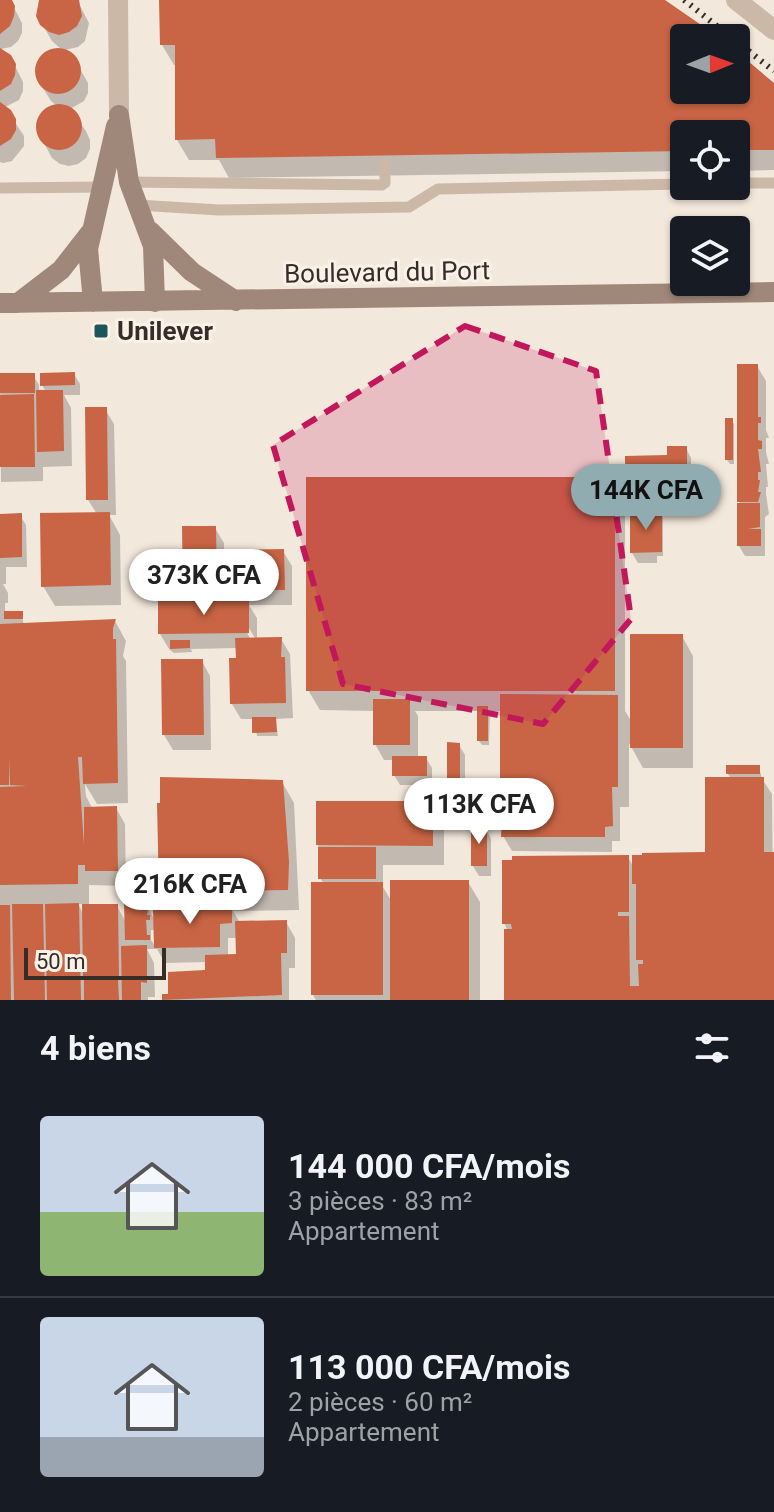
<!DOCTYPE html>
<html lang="fr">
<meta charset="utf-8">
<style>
body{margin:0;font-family:Roboto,sans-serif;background:#242831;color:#f1f3f6;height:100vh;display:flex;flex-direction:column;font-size:30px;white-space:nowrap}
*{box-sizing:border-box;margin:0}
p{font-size:26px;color:#9ea1a6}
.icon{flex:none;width:44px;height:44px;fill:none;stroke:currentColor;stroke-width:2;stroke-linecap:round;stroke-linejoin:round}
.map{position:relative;height:1000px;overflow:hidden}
.details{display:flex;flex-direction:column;background:#171b24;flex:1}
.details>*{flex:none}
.needle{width:52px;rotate:89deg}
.tools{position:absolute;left:670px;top:24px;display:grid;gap:16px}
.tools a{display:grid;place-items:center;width:80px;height:80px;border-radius:8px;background:#171b24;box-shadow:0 2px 6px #0004;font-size:40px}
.scale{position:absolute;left:24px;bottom:20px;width:142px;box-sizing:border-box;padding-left:8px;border:4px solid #372d28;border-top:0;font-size:22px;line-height:28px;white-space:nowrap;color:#372d28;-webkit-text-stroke:6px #faf2e8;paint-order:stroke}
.price{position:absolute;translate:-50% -68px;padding:0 18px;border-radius:28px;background:#fff;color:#222;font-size:26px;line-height:52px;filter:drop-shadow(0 2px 4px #0008)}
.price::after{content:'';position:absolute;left:50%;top:48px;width:24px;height:18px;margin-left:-12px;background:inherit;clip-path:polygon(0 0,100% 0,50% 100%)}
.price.on{background:#91acb0;color:#111}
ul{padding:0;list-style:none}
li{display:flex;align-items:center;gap:24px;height:200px;padding:0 40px}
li+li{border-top:2px solid #363941}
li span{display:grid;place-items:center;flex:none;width:224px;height:160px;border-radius:8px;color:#555}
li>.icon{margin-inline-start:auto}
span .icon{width:96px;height:96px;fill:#fffc;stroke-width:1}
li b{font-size:34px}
h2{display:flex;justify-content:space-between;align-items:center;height:96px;padding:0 40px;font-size:34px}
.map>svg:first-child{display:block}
.shadow{fill:#0003;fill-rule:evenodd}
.building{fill:#c96544}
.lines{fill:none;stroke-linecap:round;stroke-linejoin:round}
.service{stroke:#cbb8a7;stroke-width:11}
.minor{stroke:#cbb8a7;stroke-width:20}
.tertiary{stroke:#cbb8a7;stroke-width:20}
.secondary{stroke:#9f8779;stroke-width:20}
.rail{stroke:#372d28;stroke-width:6;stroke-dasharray:2 6;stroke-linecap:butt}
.marked{fill:#c2185b;fill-opacity:0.2;stroke:#c2185b;stroke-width:6;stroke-dasharray:16 10;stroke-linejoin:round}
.poi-dot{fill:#1c555a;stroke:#faf2e8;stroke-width:3}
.labels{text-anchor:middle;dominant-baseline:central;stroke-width:6;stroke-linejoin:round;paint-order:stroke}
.street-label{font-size:26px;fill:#372d28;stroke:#faf2e8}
.poi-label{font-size:26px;font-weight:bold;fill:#372d28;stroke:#faf2e8;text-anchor:start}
</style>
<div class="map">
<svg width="774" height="1000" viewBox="0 0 774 1000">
<rect width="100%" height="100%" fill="#f3e8dc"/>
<path class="shadow" d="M0 0H10L22 23V33L18 41 11 47 1 49 10 56 23 82V91L19 100 5 107 24 136V146L12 161 3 163 0 162Z
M41 0H77L89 23 85 41 78 47 65 50 74 58 88 83V93L84 101 70 109 86 131 90 140V149L86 158 78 164 69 166 60 164 52 158 38 132V123L43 114 57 106 51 101 41 85 37 76V66L41 58 48 52 61 49 52 41 42 24Z
M161 0H661L717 38H684V90H736V54L774 86V170L736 171V134H684V171L229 178 219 160H189L177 140V65H174L162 45Z
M757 366 766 381V430L769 438H766V452L769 464H766L768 487H766V494L769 514 765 517V556H745L739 546 741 505 739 501Z
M74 374 80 384V395H64L71 408 72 466 43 467V481L1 482 0 375H33L39 385V392H46L42 385Z
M105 409 114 424 116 515H109L120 535 121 605 55 606 43 586 97 514 88 500Z
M731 420 734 424V464H730L727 460Z
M686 448 691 458V484H675L673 480H633L627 470 669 457Z
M614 479 625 499V711L632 722 682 636 693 656V768H643L629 743V807H620V841H612V852L512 851 503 836 506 815 503 810 505 791 502 786V711H490L489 745H482L479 741V711H415L418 716V758H426L432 768V785H400L394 775V760H384L375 744V711L320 710 308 690Z
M661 514 663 518V556H657V563H638L632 553Z
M20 515 26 525 27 567H6V584H3L8 593V603H5V613H21L24 625 115 621 126 641 123 656 126 661 128 803 97 804 85 784 86 796 92 808H116L125 824 126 886 89 885V906H117L126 922 146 904 155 921 171 909 161 891 282 782 294 803 299 910 233 911 240 923 286 922 295 938V968H289V1000H164V996H170L207 972V962L165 963 157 949H147L154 963 155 997H148V1000H0V516ZM78 904H84V915ZM151 930H156V948L151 940ZM228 938H238V956H228Z
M215 528 224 543V552L283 551 292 566V605H249L257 618V640L281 639 290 654 293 718 275 719 278 736H257L254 719H241L232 704 237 648 191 649 192 652 174 653 169 649 160 634 193 603 185 589ZM246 623 256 640H251L243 625Z
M202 661 210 676 211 750H173L164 735Z
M459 745 465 755V792H455L449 782Z
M759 767 762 779 772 794 774 1000H506L508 931 504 923 628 857 634 868 707 854 731 779 728 774Z
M432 803 444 824V865H383V887L392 902 468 882 480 902V1000H316L313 995 324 884 320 878 318 845Z
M486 829 491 839V876H479L473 866Z"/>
<path class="building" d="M0 0H12L15 6 14 16 10 26 0 34Z
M39 0H79L82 16 77 26 69 32 59 35 49 32 40 25 36 16Z
M159 0H665L720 38H684V90H736V51L774 83V150H736V134H684V151L216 158 215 139 175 140V45H160Z
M35 71a23 23 0 1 1 46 0a23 23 0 1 1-46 0Z
M0 48 11 55 16 64 15 75 11 84 0 91Z
M0 102 11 110 16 119V130L11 139 0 146Z
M36 127a23 23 0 1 1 46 0a23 23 0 1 1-46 0Z
M737 364H758V417H761V423H758V440L762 441V449H758L761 472H758V480H760L758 492H761L758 502H737Z
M75 372V385L40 386V373Z
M0 373H35V393H0Z
M36 390H63L64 451 37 452Z
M34 394 35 467H0V395Z
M85 407H107L108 500H86Z
M725 418H733V460H725Z
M667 446H687V474H667V470H625V456L667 455Z
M306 477H615V691H306Z
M737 503H760V527L748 529H761V546H737Z
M110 512 111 585 41 587 40 513Z
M662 512V552L630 553V513Z
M22 513V557L0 558V514Z
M182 526H216L217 589 183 590Z
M284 549 285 590H220L219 550Z
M249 600V633L158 634V601Z
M4 611H23V619H4Z
M116 619 113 628V639H116L118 783 83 784 82 757H78L84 845V807L117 806 118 871H85V865H78V884L0 885V787L27 786 10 785V758L9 785H0V624Z
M630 634H683V748H630Z
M282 637 281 657H285L286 703 230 704 229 658H236L235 638Z
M170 640H190V648L170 649Z
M161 659H203L204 735H162Z
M500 694 618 695V787H612L613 826 605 827V837H501L502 813H510V810H501V789H509V787H500Z
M373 699H410V745H373Z
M477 706H488V741H477Z
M252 717H276L277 732 252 733Z
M447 742 460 743V782H447Z
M392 756H427V776H392Z
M726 765H760V774H726Z
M160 777 283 780 289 862 288 890 159 892 157 803H160Z
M705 777H764V852H774V1000H504V929H512L511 924H502V860H512V856L629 855V912H618V916H629L630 986H639L638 964H643V960H636V884H632V855H642V853L705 852Z
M316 801H433V846L316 845Z
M471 827H487V866H471Z
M318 847H376V879H318Z
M390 880H469V1000H390Z
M311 882H383V995H311Z
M149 902 147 915H150V920H146L147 935H150V940H125L124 903Z
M79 903 81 1000H47L45 904Z
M12 904H43L45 1000H14Z
M82 904H118L119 978H83Z
M0 905H10L11 1000H0Z
M232 906V923L220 924V947L154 948 153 908Z
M287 920V953H281L282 995 162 1000V994H168V972L205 970V955L236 954 235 921Z
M147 945V983L141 982V1000H122L121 946Z
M84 980H118L119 1000H84Z"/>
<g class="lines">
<path class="service" d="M129 182 382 185 385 183V164
M736 183H774
M0 188 102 187
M137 205 219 210 409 207 438 189 684 184"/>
<path class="minor" d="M118 0 119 115"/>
<path class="tertiary" d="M736 0 774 30"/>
<path class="secondary" d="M119 115 129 182 153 246 155 302
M150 231 192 272 236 301
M93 302 88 249 116 126
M0 303 774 292
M18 303 61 270 90 233"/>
<path class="rail" d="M684 0 732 38
M736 41 774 71"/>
</g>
<path class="marked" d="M465 326 596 371 631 619 543 724 343 684 273 445Z"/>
<rect class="poi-dot" x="93" y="323" width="16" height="16" rx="4"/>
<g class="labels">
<g class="street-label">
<text transform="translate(387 272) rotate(-1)">Boulevard du Port</text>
</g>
<g class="poi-label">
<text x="117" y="331">Unilever</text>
</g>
</g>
</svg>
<div class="tools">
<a><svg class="needle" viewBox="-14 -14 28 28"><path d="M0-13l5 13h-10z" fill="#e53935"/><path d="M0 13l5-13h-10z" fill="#9ea1a6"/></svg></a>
<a><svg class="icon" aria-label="locate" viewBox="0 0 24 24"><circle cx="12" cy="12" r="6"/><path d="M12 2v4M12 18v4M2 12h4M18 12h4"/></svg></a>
<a><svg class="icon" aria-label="layers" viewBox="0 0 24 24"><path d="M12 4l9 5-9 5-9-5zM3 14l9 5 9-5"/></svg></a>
</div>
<div class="scale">50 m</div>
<b class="price on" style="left:646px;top:532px">144K CFA</b>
<b class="price" style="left:204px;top:617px">373K CFA</b>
<b class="price" style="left:479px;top:846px">113K CFA</b>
<b class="price" style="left:190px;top:926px">216K CFA</b>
</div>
<section class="details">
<h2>4 biens<svg class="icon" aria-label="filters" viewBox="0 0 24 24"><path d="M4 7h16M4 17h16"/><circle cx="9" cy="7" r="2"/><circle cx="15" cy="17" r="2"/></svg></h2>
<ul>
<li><span style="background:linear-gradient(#c9d6e8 60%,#8fb573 0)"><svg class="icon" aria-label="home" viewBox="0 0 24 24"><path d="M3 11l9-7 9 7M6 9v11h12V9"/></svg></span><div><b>144 000 CFA/mois</b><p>3 pièces · 83 m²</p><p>Appartement</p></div></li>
<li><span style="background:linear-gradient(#c9d6e8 75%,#9aa5b1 0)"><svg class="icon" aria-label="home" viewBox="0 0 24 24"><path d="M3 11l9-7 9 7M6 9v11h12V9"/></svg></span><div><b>113 000 CFA/mois</b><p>2 pièces · 60 m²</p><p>Appartement</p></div></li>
</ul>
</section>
